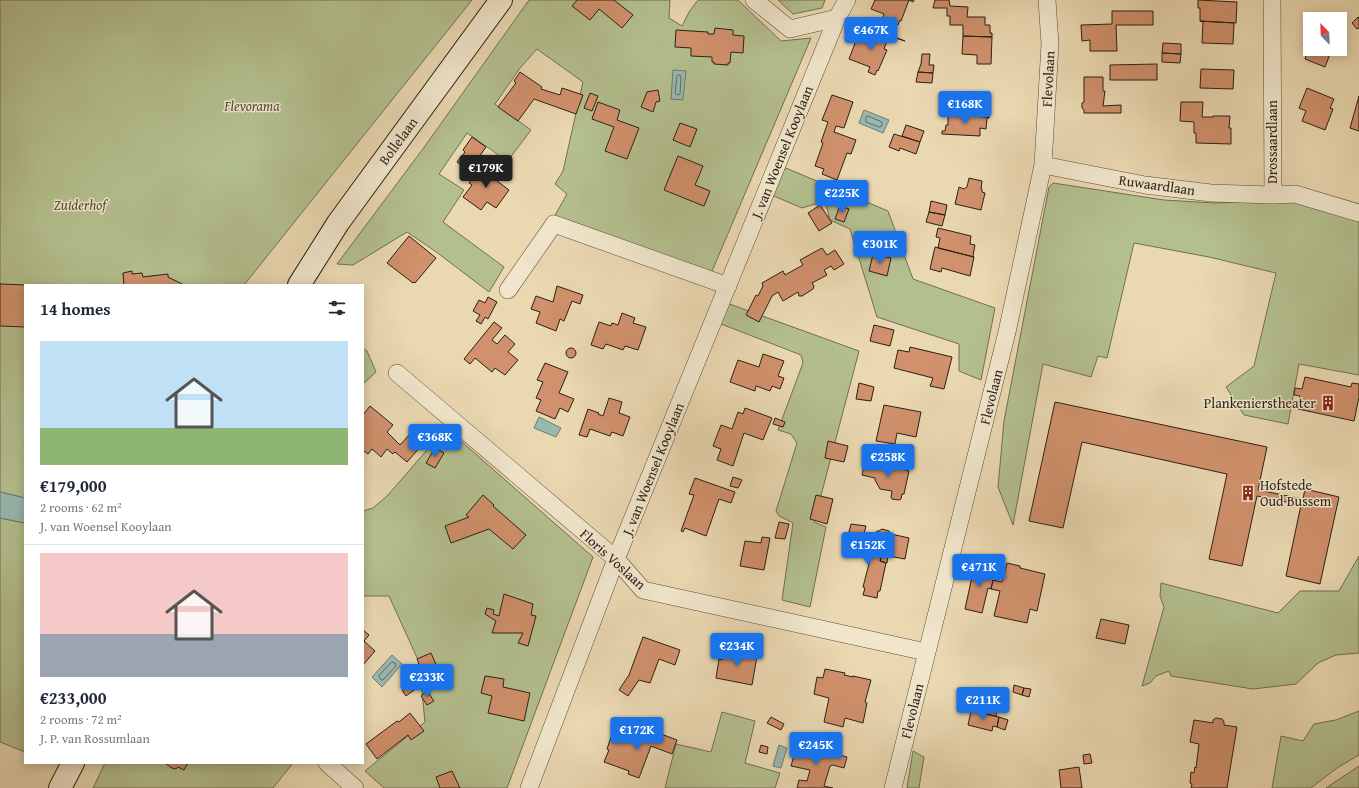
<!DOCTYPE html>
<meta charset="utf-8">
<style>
body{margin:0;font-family:"Gentium Book Plus",serif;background:#f2f2f3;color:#1f2937;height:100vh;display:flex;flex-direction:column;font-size:15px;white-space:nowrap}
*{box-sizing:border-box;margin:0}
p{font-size:13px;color:#747a83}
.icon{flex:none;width:22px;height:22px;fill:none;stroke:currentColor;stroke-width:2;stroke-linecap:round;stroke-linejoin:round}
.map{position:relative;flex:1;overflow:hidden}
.side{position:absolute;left:24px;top:284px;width:340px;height:480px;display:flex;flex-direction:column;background:#fff;border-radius:0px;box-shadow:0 2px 10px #0003}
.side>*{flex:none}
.needle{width:26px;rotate:337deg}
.fabs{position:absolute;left:1303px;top:12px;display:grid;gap:8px}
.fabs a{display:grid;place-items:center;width:44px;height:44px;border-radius:0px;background:#fff;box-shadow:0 2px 10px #0003;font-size:20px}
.price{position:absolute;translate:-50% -34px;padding:0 9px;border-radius:4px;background:#1a73e8;color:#fff;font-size:13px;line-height:26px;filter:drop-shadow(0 1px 2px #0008)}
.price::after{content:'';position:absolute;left:50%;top:24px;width:12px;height:9px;margin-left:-6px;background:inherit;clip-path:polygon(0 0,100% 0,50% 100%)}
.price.current{background:#222;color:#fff}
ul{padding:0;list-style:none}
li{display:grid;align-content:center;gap:8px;height:212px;padding:0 16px}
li+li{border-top:1px solid #e0e1e3}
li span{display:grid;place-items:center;height:124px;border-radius:0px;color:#555}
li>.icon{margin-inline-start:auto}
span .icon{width:72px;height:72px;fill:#fffc;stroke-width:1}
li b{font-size:17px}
h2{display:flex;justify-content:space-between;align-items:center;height:48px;padding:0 16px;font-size:17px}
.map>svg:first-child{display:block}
.green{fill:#b4bf8e;stroke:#706f52}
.water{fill:#98b9b0;stroke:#6c7b73}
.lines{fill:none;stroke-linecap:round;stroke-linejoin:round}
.shore{stroke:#626c64;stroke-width:1}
.building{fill:#d0916c;stroke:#2b1f17}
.street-casing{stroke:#5b4d3e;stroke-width:18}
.secondary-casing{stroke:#2b1f17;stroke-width:24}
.street{stroke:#f1e6cc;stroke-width:17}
.secondary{stroke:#f1e6cc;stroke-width:22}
.labels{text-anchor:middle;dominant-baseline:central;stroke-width:3;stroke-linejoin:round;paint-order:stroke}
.street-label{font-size:14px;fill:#2b1f17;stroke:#f1e6cc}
.park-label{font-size:14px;font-style:italic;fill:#544f3b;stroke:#f1e6cc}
.poi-label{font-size:14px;fill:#2b1f17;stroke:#f1e6cc;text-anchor:end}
</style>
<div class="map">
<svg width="1359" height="788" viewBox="0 0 1359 788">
<rect width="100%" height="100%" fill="#ead8b1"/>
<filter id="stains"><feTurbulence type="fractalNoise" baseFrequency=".005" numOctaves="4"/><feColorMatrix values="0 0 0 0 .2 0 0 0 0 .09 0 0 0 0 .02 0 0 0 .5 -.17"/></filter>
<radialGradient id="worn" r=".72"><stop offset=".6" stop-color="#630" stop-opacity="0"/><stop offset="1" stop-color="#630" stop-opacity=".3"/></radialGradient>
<path class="green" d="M0 0H472L244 285H25V498L0 492Z
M529 0H670L669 18 682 26 689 12 698 0H738L781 41 811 38 707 283 550 224 567 194 555 184 563 171 583 82 537 49 520 68 495 104 531 130 507 162 493 151 467 133 439 174 464 190 443 222 504 267 489 292 435 251 407 232 353 265 337 264 425 146Z
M778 0H825L822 8 793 14Z
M781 166 888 211 913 279 995 308 981 380 959 371V344L877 317 850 229 830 220 825 201 802 208 769 194Z
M1053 183 1164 200 1214 203 1300 200 1359 219V375L1299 364 1288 424 1244 415 1226 387 1254 366 1276 273 1209 257 1134 243 1107 358 1098 356 1091 377 1043 364 1013 525 998 487 1004 421 1049 187Z
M724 302 859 351 814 522 826 527 810 607 782 600 793 523 779 516 776 511 797 443 791 434 778 430 803 363 801 355 716 322Z
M363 348 367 351 376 372 363 384Z
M446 428 593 557 507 788H384L365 771 425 722 419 662 389 596H363V511L373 508 388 495Z
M0 518 25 523V752L0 742Z
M1359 556V653L1336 655 1318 663 1296 684 1253 689 1171 676 1169 671 1156 676 1150 683 1142 686 1164 607 1160 596 1161 583 1278 613 1300 591H1339Z
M1359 711V755L1337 768 1311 788H1272L1281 736 1303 741 1314 724 1336 720Z
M722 712 755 721 745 763 780 773 775 788H665L676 744 711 752Z
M913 751 924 757 919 788H907Z
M105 763H293L273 788H93Z
M1359 766V788H1326Z"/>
<path class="water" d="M673 70 686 71 683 100 671 99Z
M864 110 889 120 883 133 859 123Z
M539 417 561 428 556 437 534 428Z
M0 492 25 498V523L0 518Z
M392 655 402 664 382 687 372 677Z
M779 745 787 748 781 768 773 766Z"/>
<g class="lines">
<path class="shore" d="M678 75H680L681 77 680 94 678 95 675 93 677 76Z
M868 116 882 122V126L879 127 866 122V117Z
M392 662 395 663 396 666 383 680H381L379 676Z"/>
</g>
<path class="building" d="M577 0H614L633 15 622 28 599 9 590 20 572 6Z
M875 0H914L913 2 909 0 901 21 900 20 898 25 882 19 884 14 871 9Z
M935 0H949L950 6 968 7 967 17H985V25H990V33H992V37L963 36V25H950V16H947V8H933Z
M1198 0 1237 2 1236 23 1200 21V8H1198Z
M1112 11H1153V25H1116L1117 51H1090V40L1082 41 1081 25 1112 24Z
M1358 17 1359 18V28L1357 29 1352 23Z
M1200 21 1234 23 1233 44 1202 43 1203 22Z
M1310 25V49H1335L1333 55 1330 54 1325 67 1305 59 1309 47 1303 45Z
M715 28 733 30V35L744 36 743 53 731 52 730 63H728V65L714 64V62H712V57L691 56V48L675 47 676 30 708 32V34H714Z
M872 28 905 41 889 36 884 49 887 50 878 71 877 70 875 75 868 72 870 67 849 59 857 38 867 43 873 29Z
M963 36 992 37 991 64H977V55L962 54Z
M1163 43 1181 44V54L1162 53Z
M1162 53 1181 54 1180 63 1162 62Z
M922 54H930L929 65H934L933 73 918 72 921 64Z
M1157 64V80H1110V65Z
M1201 69 1234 70 1233 89 1200 88Z
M520 72 542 87 541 89 560 95 562 88 583 95 576 114 534 99 518 121 498 107 516 83 514 81Z
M918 72 933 73 932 83 916 82Z
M1084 77H1103V91H1105L1103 106 1121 105V113H1084V110L1082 108V103L1084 102Z
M1307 88 1334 99 1330 108 1333 109 1325 130 1302 121 1306 111 1299 108Z
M658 90 660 101 656 102 653 112 641 107 647 92Z
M590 93 598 96 592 111 584 108Z
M832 95 853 102 844 128 836 126 834 132 856 140 851 154 847 153 837 180 822 174 824 169 815 166 823 143 821 142 828 122 822 120Z
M1359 96V131L1350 128Z
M960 97 990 99 989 117 949 115 950 106H960Z
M598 102 620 110 617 120 639 128 627 159 605 151 614 127 592 119Z
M1181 102H1203L1202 117H1213V116H1230L1229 128H1231V144L1196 143V133H1194V122L1180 121Z
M948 115H949L989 117V118H987L986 129 980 128V136L942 134V131H945L946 125H948Z
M680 123 697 129 690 147 673 140Z
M906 125 924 131 920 142 902 136Z
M894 134 920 142 916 154 900 148 899 151 889 147Z
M472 137 486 147 469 171 457 162 465 152 463 150Z
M678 156 703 166 695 185 710 191 704 206 664 190Z
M482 165 500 177 497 181 509 190 496 208 487 202 481 210 463 197 472 185 469 183Z
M969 178 982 181 981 189H982V192L985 193 981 210 955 204 959 187 964 189 967 187Z
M931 201 947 205 945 215 929 212Z
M820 205 832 223 819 231 808 213Z
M840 206 849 209 844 222 835 219Z
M929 212 945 215 942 226 926 222Z
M938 228 971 236 970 244 975 245 973 256 974 257 938 248 940 238 936 237Z
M409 236 436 258 415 283 414 282 413 283 387 263Z
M935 247 974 257 970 276 942 268 941 272 930 269Z
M822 248 827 255 835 250 844 264 834 270 831 266 824 270 827 275 812 283 814 286 813 289 802 296H799L798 292 783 301 778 292 772 296 759 322 746 315 756 295 758 296 763 286 762 283 783 271 785 275 803 265 800 260Z
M873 254 891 258 887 276 869 271Z
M132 271V274L142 273 143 277 168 274V277L184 285H124L123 273Z
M0 284 26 285 25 327 0 326Z
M557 286 583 295 580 304 572 301 564 321 560 319 556 331 536 323 540 312 531 309 536 296 553 302Z
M488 297 497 302 488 319 485 317 481 324 476 321 480 315 473 311 479 300 485 303Z
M622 313 635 318 633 323 646 327 638 350 625 346 623 350 606 344 603 349 591 345 599 322 611 326 612 323 618 325Z
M494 322 502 328 492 340 497 344 505 335 515 344 508 352 518 360 505 375 495 368 492 372 475 358 470 364 464 359Z
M874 325 894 330 890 346 870 341Z
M910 347 952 357 944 389 930 386 933 378 894 368 898 350 909 352Z
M566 353a5 5 0 1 1 10 0a5 5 0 1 1-10 0Z
M763 354 784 361 778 376 784 378 780 389 772 386 770 391 756 386 755 391 730 382 738 360 759 367Z
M545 363 568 372 559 393 574 399 568 412 560 408 555 419 536 411 541 400 536 398 543 382 537 380Z
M1305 377 1351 387 1352 383 1359 384V397L1354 421 1298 409 1300 396 1294 395 1295 388 1302 389Z
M859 383 874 387 871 401 856 399Z
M609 398 622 402 619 413 630 417 623 436 612 432 610 436 590 429 587 437 579 435 588 409 599 413 598 414 603 416Z
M1055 402 1267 447 1258 490 1303 499 1305 489 1339 497 1320 584 1286 576 1301 505 1257 496 1242 566 1209 559 1227 474 1082 442 1063 528 1029 521Z
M884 405 921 412 916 437 897 433 895 444 876 441Z
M370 406 393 425 387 432 400 445 410 434 422 445 407 462 395 452 393 454 387 449 381 457 372 449 368 454 363 450V415Z
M745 408 772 418 763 440 744 433 733 466 717 460 721 449 713 446 721 425 732 429 738 412 743 414Z
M775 418 785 422 783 427 773 424Z
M828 441 848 446 844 462 825 458Z
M435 448 444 453 435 468 426 463Z
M865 461 890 467V468L894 469 895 467 909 471 904 494H902L901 499 899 500 892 499 891 497 892 491 880 489 875 480V478L862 475Z
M733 477 742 480 738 488 730 486Z
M695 478 735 492 731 503 719 499 706 536 685 528 683 532 681 531 694 495 689 494Z
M483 495 494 505 493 506 526 535 513 549 489 529 451 543 445 526 469 517 466 515Z
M816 495 833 499 827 524 810 519Z
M779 522 789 524 785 539 775 538Z
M851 524 866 526 864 534 875 537 877 531H879L882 529 889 531 891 534 909 538 905 559 888 556 887 563 880 561 882 554 872 552V549L857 545 860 535 849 532Z
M849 532 860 535 857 545 872 549V552L882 554 880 561 886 563 880 591H878L877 598 863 595 865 588 863 587 871 556 844 550Z
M762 537 770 538 764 570 740 566 745 541 761 543Z
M975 563 992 567 990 579 993 580 991 589 988 588 982 613 965 609Z
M1007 563 1020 566V568L1045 574 1037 611 1030 609 1027 623 994 616 1000 591 991 589 993 580 1002 582Z
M504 594 533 604 531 615 536 616 528 646 518 643 523 633H492L496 621 485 614 487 608 494 610 493 614 499 616Z
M1101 619 1129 625 1125 644 1096 638Z
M363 630 369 635 364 641 375 651 363 665Z
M643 637 680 650 675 665 659 659 650 683 639 680 628 696 619 690 629 675Z
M724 650 757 656 752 685 716 678 719 659 722 660Z
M431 653 444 683 430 689 417 659Z
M825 669 845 673 844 675 853 677V676L871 680 865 702 867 703 863 723 845 718 843 727 824 722 829 698 814 694 817 677 823 678Z
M420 676 425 682 406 696 402 690Z
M485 676 504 679 503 687 530 693 524 721 488 713 492 696 481 693Z
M1014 685 1024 688 1022 695 1013 692Z
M1024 688 1031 689 1029 697 1022 695Z
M427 691 434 701 427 705 421 696Z
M976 692 1000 698 996 716 971 711Z
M971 711 999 717 997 727 993 726 992 731 968 725Z
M410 713 424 731 411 740 408 735 377 759 366 744 397 721 399 722Z
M771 717 784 724 781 730 767 723Z
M999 717 1008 720 1005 730 997 727Z
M1216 718 1222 719 1224 722V725L1237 727 1227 788H1191L1192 784 1190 783 1191 772 1194 773 1195 767 1196 768 1199 744 1190 742 1194 720 1213 723V720Z
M645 728 677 740 672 754 651 746 639 778 628 774 629 771 604 762 609 750 607 749 611 737 622 741 624 736 640 742Z
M761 745 768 747 767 754 759 752Z
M801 745 847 757 844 768 833 765 830 766 824 786 833 788H797L799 780 807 781 810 770 791 766 795 752 799 753Z
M1090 754 1092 763 1084 764 1083 755Z
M167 763H188L184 770 178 767 176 769 172 768 166 764Z
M1079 767 1082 788H1061L1059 770Z
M452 771 460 788H440L436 777Z"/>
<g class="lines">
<g class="street-casing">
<path id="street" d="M754 0 790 29 837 18
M1272 0 1273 195 1295 194 1359 213
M1043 165 1145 185 1211 193 1273 195
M508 290 554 224 728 286
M397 373 616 559 643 590 926 652
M327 763 355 788
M529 788 616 559 837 18 847 0
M893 788 1007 332 1043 165 1050 44 1047 0"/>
</g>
<g class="secondary-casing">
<path id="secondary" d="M299 285 338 223 501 0
M60 788 73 763"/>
</g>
<use href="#street" class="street"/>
<use href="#secondary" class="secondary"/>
</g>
<defs>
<g id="building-bare" transform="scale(1.2)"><path d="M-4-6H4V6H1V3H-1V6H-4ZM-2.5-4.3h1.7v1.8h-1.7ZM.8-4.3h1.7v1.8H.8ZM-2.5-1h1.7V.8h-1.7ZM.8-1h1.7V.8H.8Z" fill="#8f2418" stroke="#f1e6cc" stroke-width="2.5" paint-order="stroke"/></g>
</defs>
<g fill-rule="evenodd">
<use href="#building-bare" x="1328" y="403"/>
<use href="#building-bare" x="1248" y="493"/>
</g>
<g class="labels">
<g class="street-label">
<text transform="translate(1048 79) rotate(-87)">Flevolaan</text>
<text transform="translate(398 141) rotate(-54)">Bollelaan</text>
<text transform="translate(1272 142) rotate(-90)">Drossaardlaan</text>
<text transform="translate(782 152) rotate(-68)">J. van Woensel Kooylaan</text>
<text transform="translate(1157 185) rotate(8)">Ruwaardlaan</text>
<text transform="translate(991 397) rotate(-76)">Flevolaan</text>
<text transform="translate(653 469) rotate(-68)">J. van Woensel Kooylaan</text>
<text transform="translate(613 559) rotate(42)">Floris Voslaan</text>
<text transform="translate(912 711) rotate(-76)">Flevolaan</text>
</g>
<g class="park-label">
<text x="252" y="106">Flevorama</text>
<text x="80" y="205">Zuiderhof</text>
</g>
<g class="poi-label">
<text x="1316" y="403">Plankenierstheater</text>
<text x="1260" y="485" text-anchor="start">Hofstede<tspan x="1260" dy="16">Oud Bussem</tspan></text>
</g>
</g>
<rect width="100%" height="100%" filter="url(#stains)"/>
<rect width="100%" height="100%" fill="url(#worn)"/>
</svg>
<div class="fabs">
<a><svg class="needle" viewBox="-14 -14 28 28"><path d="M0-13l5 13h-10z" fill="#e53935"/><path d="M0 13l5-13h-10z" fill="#747a83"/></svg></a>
</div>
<b class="price" style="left:871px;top:51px">€467K</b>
<b class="price" style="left:965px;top:125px">€168K</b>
<b class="price current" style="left:486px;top:189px">€179K</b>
<b class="price" style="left:842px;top:214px">€225K</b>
<b class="price" style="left:880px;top:265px">€301K</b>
<b class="price" style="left:435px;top:458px">€368K</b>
<b class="price" style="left:888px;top:478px">€258K</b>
<b class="price" style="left:868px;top:566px">€152K</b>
<b class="price" style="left:979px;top:588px">€471K</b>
<b class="price" style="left:737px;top:667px">€234K</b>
<b class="price" style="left:427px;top:698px">€233K</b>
<b class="price" style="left:983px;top:721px">€211K</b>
<b class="price" style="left:637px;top:751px">€172K</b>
<b class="price" style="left:816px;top:766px">€245K</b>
<section class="side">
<h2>14 homes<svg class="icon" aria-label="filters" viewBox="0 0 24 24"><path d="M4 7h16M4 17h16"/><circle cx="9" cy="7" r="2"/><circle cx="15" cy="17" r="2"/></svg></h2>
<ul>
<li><span style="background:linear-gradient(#bfe0f5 70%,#8fb573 0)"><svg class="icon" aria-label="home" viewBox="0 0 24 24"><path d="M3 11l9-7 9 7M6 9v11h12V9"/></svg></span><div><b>€179,000</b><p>2 rooms · 62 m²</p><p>J. van Woensel Kooylaan</p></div></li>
<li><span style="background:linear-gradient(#f6c9c9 65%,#9aa5b1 0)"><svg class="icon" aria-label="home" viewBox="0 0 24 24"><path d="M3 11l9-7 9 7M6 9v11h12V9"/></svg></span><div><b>€233,000</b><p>2 rooms · 72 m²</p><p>J. P. van Rossumlaan</p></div></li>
</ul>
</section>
</div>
